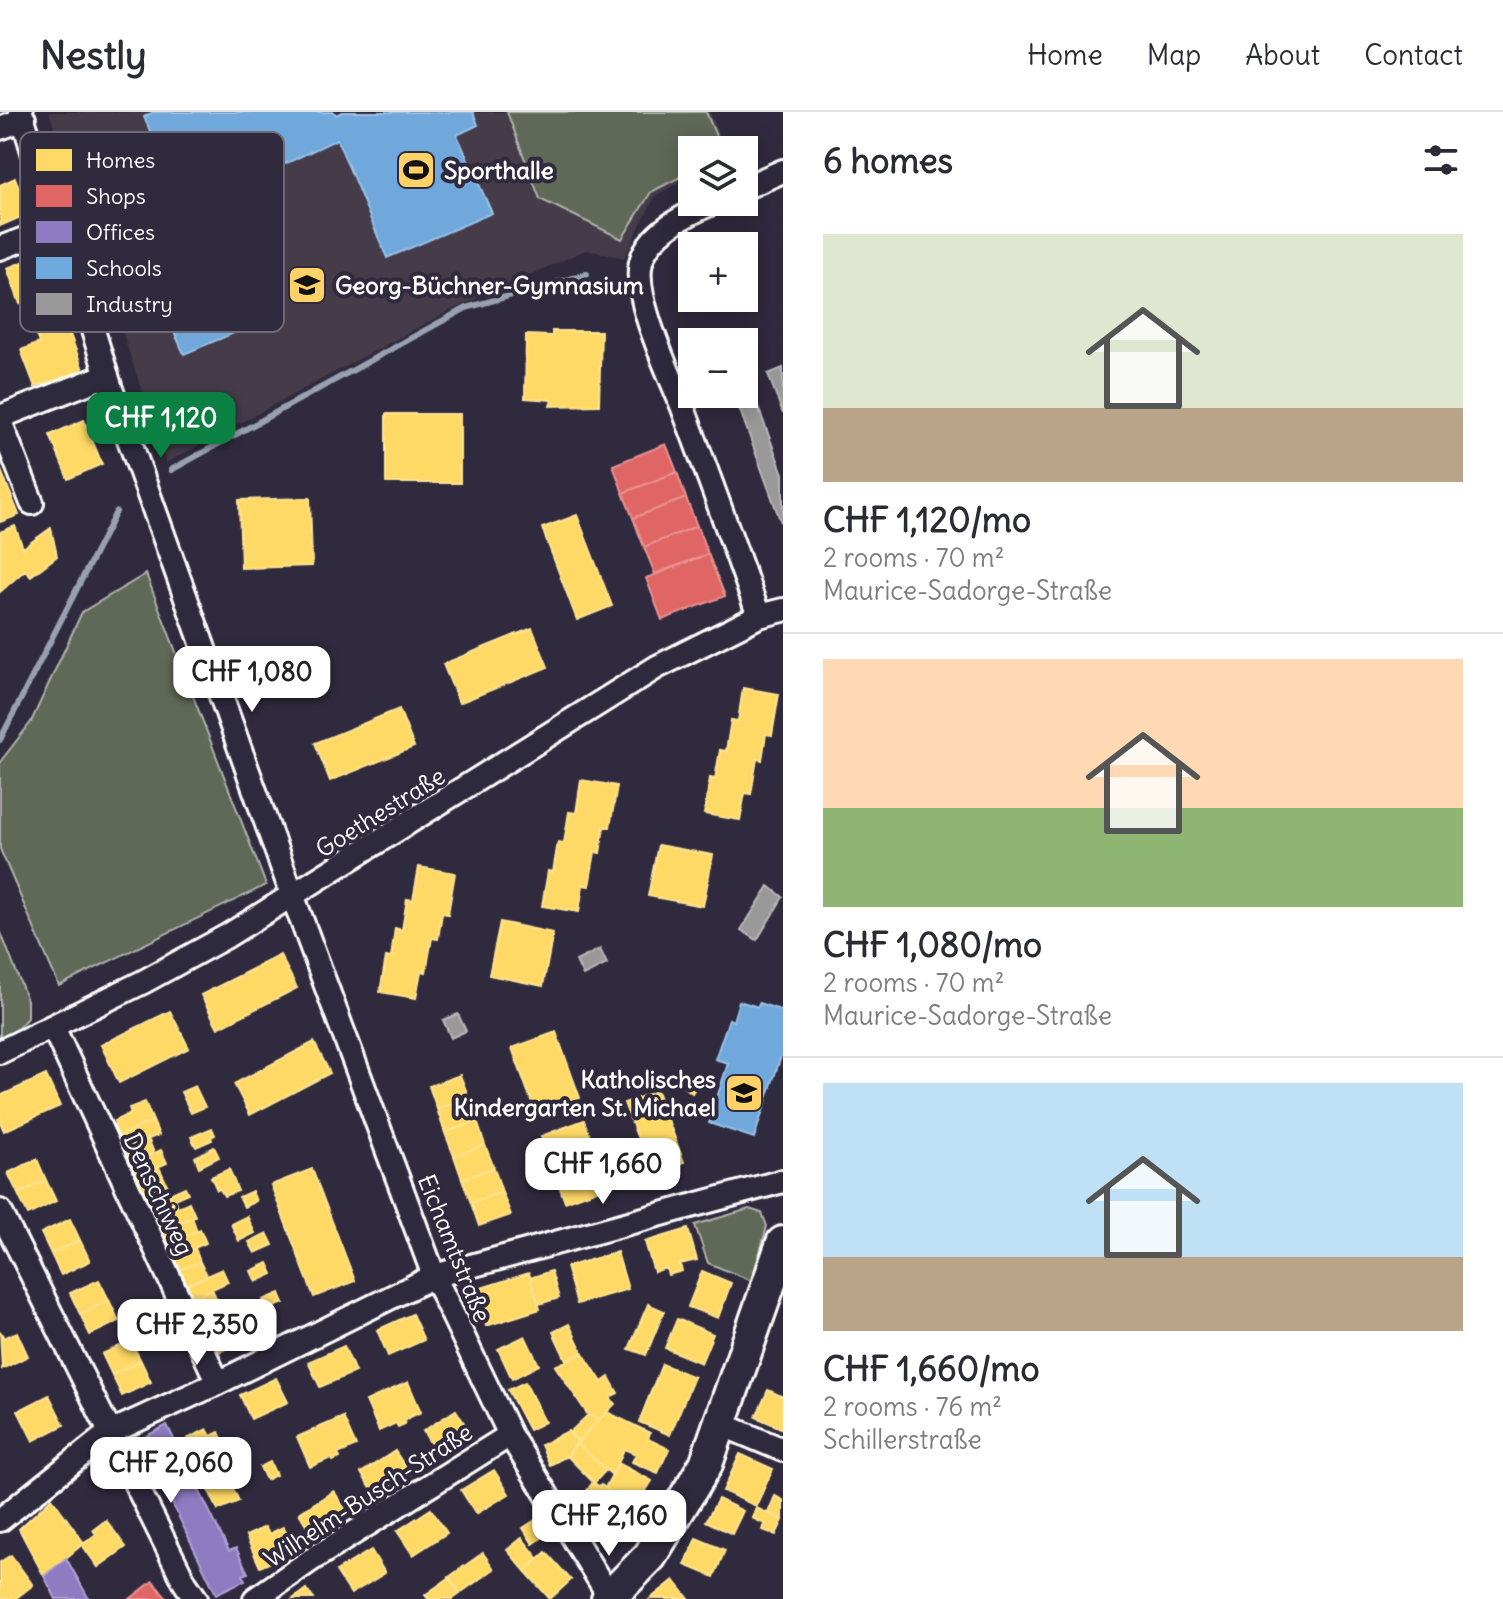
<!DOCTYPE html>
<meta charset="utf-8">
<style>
body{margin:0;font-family:Delius,sans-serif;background:#f2f2f3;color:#2b2b33;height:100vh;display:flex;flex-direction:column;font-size:30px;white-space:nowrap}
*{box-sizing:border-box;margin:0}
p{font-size:26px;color:#7c7c81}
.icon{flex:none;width:44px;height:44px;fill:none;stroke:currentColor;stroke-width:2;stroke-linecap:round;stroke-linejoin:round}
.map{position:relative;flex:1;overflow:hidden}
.side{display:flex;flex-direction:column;background:#fff;width:720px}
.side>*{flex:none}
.tools{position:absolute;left:678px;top:24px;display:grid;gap:16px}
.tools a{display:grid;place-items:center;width:80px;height:80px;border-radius:0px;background:#fff;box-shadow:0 4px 20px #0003;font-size:40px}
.price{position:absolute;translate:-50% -68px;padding:0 18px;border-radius:16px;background:#fff;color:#222;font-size:26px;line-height:52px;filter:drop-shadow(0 2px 4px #0008)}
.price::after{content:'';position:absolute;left:50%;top:48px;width:24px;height:18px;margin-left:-12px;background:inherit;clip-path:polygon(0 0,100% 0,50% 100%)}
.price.active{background:#0b8043;color:#fff}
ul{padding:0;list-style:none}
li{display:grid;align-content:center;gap:16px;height:424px;padding:0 40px}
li+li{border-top:2px solid #e1e1e2}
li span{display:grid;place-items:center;height:248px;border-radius:0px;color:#555}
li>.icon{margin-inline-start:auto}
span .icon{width:144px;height:144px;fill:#fffc;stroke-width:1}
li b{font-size:34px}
h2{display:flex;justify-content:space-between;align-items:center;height:96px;padding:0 40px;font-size:34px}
header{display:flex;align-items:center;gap:48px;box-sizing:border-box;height:112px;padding:0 40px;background:#fff;border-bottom:2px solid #e1e1e2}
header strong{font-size:38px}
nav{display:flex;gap:44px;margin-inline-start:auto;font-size:28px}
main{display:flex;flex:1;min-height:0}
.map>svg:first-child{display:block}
.built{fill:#443a48}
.green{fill:#616759;stroke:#b0b3ac;stroke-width:2}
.homes{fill:#ffd966;stroke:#ffe494;stroke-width:2}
.shops{fill:#e06666;stroke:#e99494;stroke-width:2}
.offices{fill:#8e7cc3;stroke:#b0a3d5;stroke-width:2}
.schools{fill:#6fa8dc;stroke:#9ac2e6;stroke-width:2}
.industry{fill:#999;stroke:#b8b8b8;stroke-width:2}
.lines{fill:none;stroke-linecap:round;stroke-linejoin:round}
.stream{stroke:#98a1b2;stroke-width:6}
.minor-casing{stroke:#fff;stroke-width:28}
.secondary-casing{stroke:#fff;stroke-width:38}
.minor{stroke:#2f2a3d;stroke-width:22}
.secondary{stroke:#2f2a3d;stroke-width:32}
.labels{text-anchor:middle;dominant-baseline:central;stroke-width:8;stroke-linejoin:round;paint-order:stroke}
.poi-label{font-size:24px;font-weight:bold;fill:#fff;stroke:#2f2a3d;text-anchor:start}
.street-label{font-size:24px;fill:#fff;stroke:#2f2a3d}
.key{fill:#2f2a3d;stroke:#6d6a77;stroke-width:2}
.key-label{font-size:22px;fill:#fff}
</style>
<header>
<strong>Nestly</strong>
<nav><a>Home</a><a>Map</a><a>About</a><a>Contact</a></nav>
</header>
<main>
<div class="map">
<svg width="783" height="1487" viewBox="0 0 783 1487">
<rect width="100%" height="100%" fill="#2f2a3d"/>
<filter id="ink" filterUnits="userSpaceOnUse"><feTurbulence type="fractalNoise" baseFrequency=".0125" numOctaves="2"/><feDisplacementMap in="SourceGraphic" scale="16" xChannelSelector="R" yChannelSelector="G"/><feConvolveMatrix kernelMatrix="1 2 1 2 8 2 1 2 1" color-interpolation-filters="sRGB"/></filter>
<g filter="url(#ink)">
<path class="built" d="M49 0H710L725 38H692V64L655 84 624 146 586 138 449 199 166 351Z"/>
<path class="green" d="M507 0H706L722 38H692V59L651 80 622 127 540 87Z
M146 462 266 773 59 874 0 737V650L31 610 82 500Z
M0 818 27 888V906L15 919 0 927Z
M749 1097 762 1101 767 1114 752 1169 708 1151 695 1113Z"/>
<path class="homes" d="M15 66 30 101 0 114V73Z
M41 143 55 179 20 192 7 156Z
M59 192 83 258 35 275 21 238 39 231 28 203Z
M552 219H601L599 293 550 294 552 288 525 286 526 223 552 224Z
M386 302H460V371H386Z
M84 308 102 352 68 367 50 323Z
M0 356 19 403 0 410Z
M310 386 312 454 241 456 239 388Z
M577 403 612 494 577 508 542 416Z
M15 414 23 436 51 416 57 444 31 464 25 458 0 480V420Z
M532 516 548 555 459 591 443 552Z
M743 576 779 582 772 623 766 622 762 648 757 647 751 682 745 681 740 708 704 702 710 666 715 667 720 638 726 639 731 608 738 609Z
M399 597 414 635 330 669 315 631Z
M581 668 617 674 610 715H604L600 741 595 740 589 774 583 773 579 800 542 794 548 759 553 760 558 730 564 731 569 700 576 701Z
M658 733 713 743 703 794 648 784Z
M419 755 455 761 448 802 442 801 438 827 432 826 426 860 421 859 416 886 380 880 386 845 391 846 395 816 402 818 407 787 413 788Z
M500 810 553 821 543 874 489 863Z
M280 843 297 876 218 916 201 883Z
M170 899 189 936 119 971 101 933Z
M556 920 580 986 536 1002 512 936Z
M314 930 330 961 250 1003 234 972Z
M46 963 60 994 4 1019 0 1010V984Z
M460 963 469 986 437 997 429 974Z
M688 967 697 973 692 981 683 974Z
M195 974 205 995 191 1001 181 980Z
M657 979 684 1050 652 1063 624 991Z
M469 986 477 1009 445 1021 437 997Z
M145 990 153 1009 116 1025 111 1014 115 1012 114 1009 131 1001 129 996Z
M584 1008 608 1074 565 1090 541 1024Z
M153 1009 159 1023 126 1036 122 1029 119 1031 116 1025Z
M477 1009 485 1033 454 1044 445 1021Z
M212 1016 215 1023 211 1025 212 1028 196 1035 191 1025Z
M148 1026 154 1041 132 1051 126 1036Z
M485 1033 494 1056 462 1067 454 1044Z
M214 1035 219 1045 199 1055 195 1045Z
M161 1038 167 1051 137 1064 132 1051Z
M37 1047 46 1068 18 1082 8 1061Z
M159 1055 165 1068 143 1078 137 1064Z
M494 1056 502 1080 471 1091 462 1067Z
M229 1057 238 1079 224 1084 220 1077 217 1078 211 1065Z
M312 1057 355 1169 314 1185 271 1073Z
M46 1068 56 1089 28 1103 18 1082Z
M165 1068 171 1082 149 1091 143 1078Z
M185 1075 188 1081 174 1087 178 1095 155 1105 149 1091Z
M252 1079 256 1089 244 1095 239 1085Z
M502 1080 511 1103 479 1114 471 1091Z
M189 1090 195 1104 161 1118 155 1105Z
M247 1104 255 1121 239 1129 231 1112Z
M192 1105 197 1119 167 1132 161 1118Z
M70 1107 80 1128 51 1142 41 1121Z
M200 1117 206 1131 174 1145 167 1132Z
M688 1117 697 1148 680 1152 682 1159 668 1163 666 1156 654 1160 645 1130Z
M267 1121 273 1133 255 1141 249 1130Z
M80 1128 90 1149 61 1163 51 1142Z
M195 1136 200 1150 179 1158 174 1145Z
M617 1140 628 1177 577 1192 566 1155Z
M200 1150 207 1164 186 1173 179 1158Z
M268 1151 273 1162 256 1170 251 1159Z
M222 1157 228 1170 192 1186 186 1173Z
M551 1159 559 1186 539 1192 530 1166Z
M702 1159 731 1171 718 1206 688 1195Z
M529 1161 540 1197 486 1214 475 1178Z
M99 1168 109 1188 80 1202 70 1181Z
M212 1177 219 1192 198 1200 192 1186Z
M280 1181 284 1191 267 1198 263 1188Z
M109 1188 119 1209 90 1223 80 1202Z
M219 1192 225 1204 204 1212 198 1200Z
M648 1192 664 1199 646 1243 629 1237Z
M228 1202 230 1207 241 1202 245 1211 210 1227 204 1212Z
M412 1202 424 1228 388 1244 377 1218Z
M677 1207 713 1222 701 1251 665 1236Z
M245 1211 252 1225 217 1241 210 1227Z
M569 1212 583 1241 566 1248 553 1220Z
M0 1219 4 1226 17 1220 28 1244 2 1257Z
M525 1224 539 1253 512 1267 498 1237Z
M131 1229 141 1249 112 1263 102 1242Z
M344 1234 355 1260 320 1275 308 1250Z
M583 1241 602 1270 609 1265 618 1281 610 1285 615 1292 600 1307 588 1303 555 1254Z
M141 1249 151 1270 122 1284 112 1263Z
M662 1252 694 1265 670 1323 639 1310Z
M276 1266 288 1290 251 1307 240 1283Z
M408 1270 421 1300 404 1308 405 1312 398 1315 396 1311 379 1319 366 1289Z
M525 1270 545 1310 529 1318 508 1278Z
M768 1278 783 1285V1317L756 1305Z
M49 1283 64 1313 33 1329 18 1299Z
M456 1298 471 1322 437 1342 423 1319Z
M607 1300 650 1321 648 1327 669 1337 658 1361 632 1350 636 1342 624 1337 613 1364 576 1331Z
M588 1303 600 1307 578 1330 570 1320Z
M343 1305 356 1334 338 1342 340 1346 333 1349 331 1346 310 1355 297 1325Z
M207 1317 211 1324 219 1320 226 1335 187 1354 180 1339 190 1334 187 1327Z
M568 1319 578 1330 567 1344 550 1353 541 1333Z
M576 1331 606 1358 594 1371 567 1344Z
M395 1339 410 1362 376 1384 361 1361Z
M740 1342 773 1357 756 1394 723 1379Z
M270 1350 276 1363 266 1368 260 1355Z
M618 1351 652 1369 635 1396 605 1376Z
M494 1358 509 1382 476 1402 461 1378Z
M230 1370 239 1389 218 1398 209 1379Z
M593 1370 600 1375 601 1373 635 1396 618 1421 577 1393Z
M334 1379 348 1402 313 1424 299 1401Z
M775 1384 783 1388V1408L768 1401Z
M52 1386 84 1431 44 1464 19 1417Z
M718 1387 743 1399 732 1422 706 1409Z
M756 1396 783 1408 776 1423 763 1418 765 1412 752 1406Z
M431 1397 447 1421 413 1443 397 1419Z
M540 1405 550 1420 533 1432 523 1416Z
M106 1408 126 1435 98 1455 82 1433 96 1422 93 1418Z
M265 1415 269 1422 283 1415 292 1430 273 1440 276 1448 260 1455 246 1424Z
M522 1426 539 1447 525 1459 507 1438Z
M696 1426 725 1438 714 1465 685 1453Z
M371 1438 385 1461 351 1482 336 1459Z
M546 1440 571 1468 550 1487 525 1459Z
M483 1441 494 1457 460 1481 449 1465Z
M11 1443 33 1473 15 1487H0V1450Z
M449 1466 460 1482 453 1487H428L425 1483Z
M674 1468 689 1487H650Z
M306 1477 314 1487H293Z"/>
<path class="shops" d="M666 332 677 360 623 381 613 353Z
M677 360 686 386 633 406 623 381Z
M686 386 697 414 644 435 633 406Z
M697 414 708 442 655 462 644 435Z
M708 442 725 484 662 508 646 466Z
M153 1469 167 1487H130Z"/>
<path class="offices" d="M167 1313 229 1439 236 1436 248 1461 243 1463 245 1468 216 1482 141 1327Z
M66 1446 89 1487H56L44 1464Z"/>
<path class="schools" d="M153 0H334L336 3 343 0H473L478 13 457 23 492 101 387 146 337 27 274 57 282 72 240 92 284 200 184 242 161 190 241 154 219 100 190 112 144 5Z
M739 889 758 895 759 891 783 899V938L754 1026 709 1011 728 951 715 947 729 907 733 909Z"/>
<path class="industry" d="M783 256V302L768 262Z
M747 265 783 362V416L734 282H744V266Z
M769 774 783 785 757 828 741 818Z
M600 837 607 852 583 864 576 849Z
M458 902 466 919 451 926 443 908Z"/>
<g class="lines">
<path class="stream" d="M171 358 466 196 587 162
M0 628 116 400"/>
<g class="minor-casing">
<path id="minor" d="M21 0 56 115 84 189 111 277 293 785 434 1164 510 1323 611 1487
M0 16 24 7
M744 76 783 59
M714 90C688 102 649 119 641 150 632 185 670 262 683 296 709 365 734 434 759 504
M0 136 56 115
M0 305 107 263
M0 309 32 391
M53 915 218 1271
M0 940 143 870 227 824 657 555 759 504 783 498
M0 1099 185 1471 196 1487
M721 1312 783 1338
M0 1408 109 1321 218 1271 434 1164 783 1069
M255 1487 311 1448 510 1323"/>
</g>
<g class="secondary-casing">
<path id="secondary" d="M608 1487 650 1444 706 1352 783 1131"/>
</g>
<use href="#minor" class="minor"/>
<use href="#secondary" class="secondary"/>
</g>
</g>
<defs>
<g id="stadium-square" transform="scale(2)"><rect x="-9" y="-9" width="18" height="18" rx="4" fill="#ffd166" stroke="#2f2a3d"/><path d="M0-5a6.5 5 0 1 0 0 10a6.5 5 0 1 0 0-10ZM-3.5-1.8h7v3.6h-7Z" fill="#111"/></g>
<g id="school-square" transform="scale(2)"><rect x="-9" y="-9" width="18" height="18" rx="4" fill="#ffd166" stroke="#2f2a3d"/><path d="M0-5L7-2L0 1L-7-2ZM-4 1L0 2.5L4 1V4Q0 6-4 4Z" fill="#111"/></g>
</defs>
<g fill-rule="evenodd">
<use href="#stadium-square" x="416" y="58"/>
<use href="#school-square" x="307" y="173"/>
<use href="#school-square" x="744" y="981"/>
</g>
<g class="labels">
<g class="poi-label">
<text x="444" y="58">Sporthalle</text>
<text x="335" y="173">Georg-Büchner-Gymnasium</text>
<text x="716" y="967" text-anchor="end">Katholisches<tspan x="716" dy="28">Kindergarten St. Michael</tspan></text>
</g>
<g class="street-label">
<text transform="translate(380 700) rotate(-32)">Goethestraße</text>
<text transform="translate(159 1082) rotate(65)">Denschiweg</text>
<text transform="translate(455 1136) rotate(68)">Eichamtstraße</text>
<text transform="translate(368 1383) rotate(-33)">Wilhelm-Busch-Straße</text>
</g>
</g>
<rect x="20" y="20" width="264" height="200" rx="12" class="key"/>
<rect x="36" y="37" width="36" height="22" fill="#ffd966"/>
<rect x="36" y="73" width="36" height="22" fill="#e06666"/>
<rect x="36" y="109" width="36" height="22" fill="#8e7cc3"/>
<rect x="36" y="145" width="36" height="22" fill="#6fa8dc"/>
<rect x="36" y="181" width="36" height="22" fill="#999"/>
<g class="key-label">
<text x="86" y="56">Homes</text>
<text x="86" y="92">Shops</text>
<text x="86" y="128">Offices</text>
<text x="86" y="164">Schools</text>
<text x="86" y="200">Industry</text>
</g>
</svg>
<div class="tools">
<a><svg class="icon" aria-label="layers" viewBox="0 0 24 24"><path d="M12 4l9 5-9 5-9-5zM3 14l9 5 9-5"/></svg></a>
<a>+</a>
<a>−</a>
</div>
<b class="price active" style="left:161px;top:348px">CHF 1,120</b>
<b class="price" style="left:252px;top:602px">CHF 1,080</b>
<b class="price" style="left:603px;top:1094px">CHF 1,660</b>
<b class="price" style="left:197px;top:1255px">CHF 2,350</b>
<b class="price" style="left:171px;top:1393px">CHF 2,060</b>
<b class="price" style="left:609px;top:1446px">CHF 2,160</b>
</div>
<section class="side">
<h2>6 homes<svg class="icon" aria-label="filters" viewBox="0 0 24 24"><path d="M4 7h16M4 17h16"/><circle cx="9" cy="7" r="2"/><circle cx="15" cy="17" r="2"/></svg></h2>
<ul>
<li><span style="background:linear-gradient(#dfe7d0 70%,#b9a48a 0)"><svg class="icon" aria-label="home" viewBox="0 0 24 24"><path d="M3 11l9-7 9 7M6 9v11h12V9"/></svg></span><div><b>CHF 1,120/mo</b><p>2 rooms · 70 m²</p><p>Maurice-Sadorge-Straße</p></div></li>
<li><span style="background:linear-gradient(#ffd9b3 60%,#8fb573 0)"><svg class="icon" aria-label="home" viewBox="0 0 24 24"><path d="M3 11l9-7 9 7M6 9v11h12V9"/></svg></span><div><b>CHF 1,080/mo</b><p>2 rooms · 70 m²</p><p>Maurice-Sadorge-Straße</p></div></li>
<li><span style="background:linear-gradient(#bfe0f5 70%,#b9a48a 0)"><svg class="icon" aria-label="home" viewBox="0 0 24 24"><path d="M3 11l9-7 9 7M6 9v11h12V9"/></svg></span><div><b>CHF 1,660/mo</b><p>2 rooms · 76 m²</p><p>Schillerstraße</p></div></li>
</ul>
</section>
</main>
